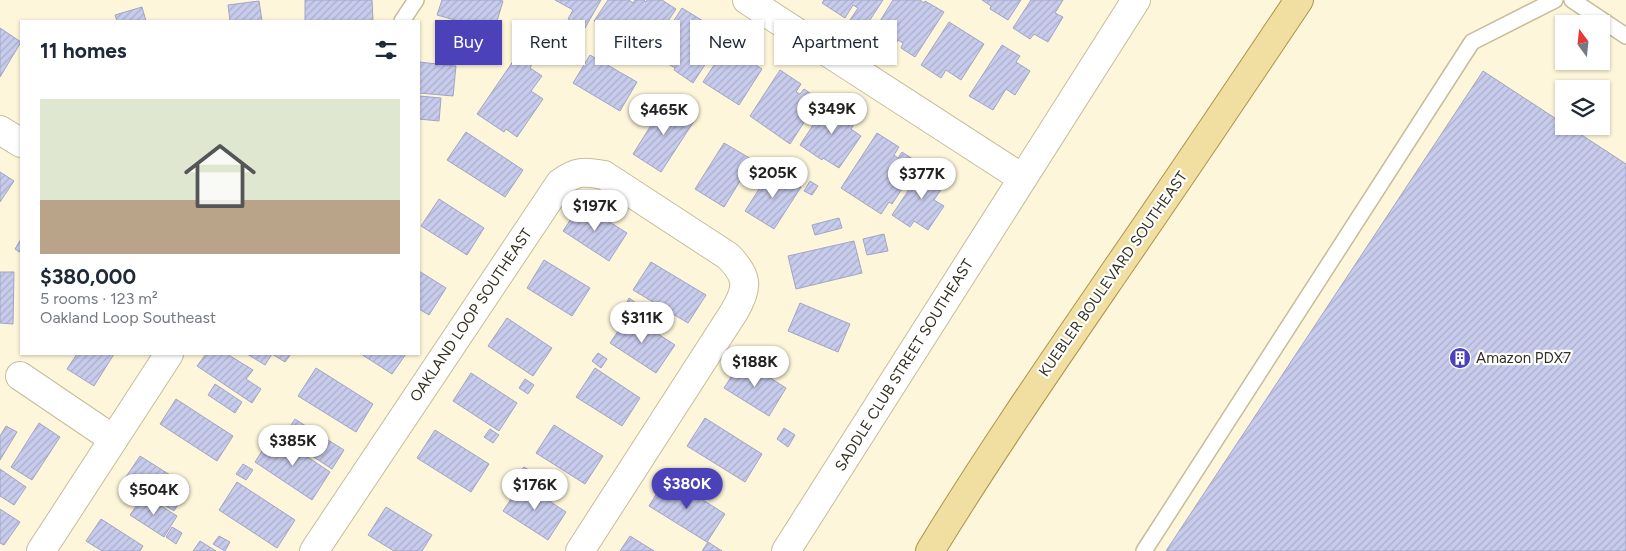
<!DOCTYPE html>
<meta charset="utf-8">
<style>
body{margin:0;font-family:Figtree,sans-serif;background:#f6f6f7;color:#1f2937;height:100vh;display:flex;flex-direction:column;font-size:19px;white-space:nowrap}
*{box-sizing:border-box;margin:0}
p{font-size:16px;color:#747a83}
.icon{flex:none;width:28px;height:28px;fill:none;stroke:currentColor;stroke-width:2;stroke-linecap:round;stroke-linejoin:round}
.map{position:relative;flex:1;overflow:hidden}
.drawer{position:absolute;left:20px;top:20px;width:400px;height:335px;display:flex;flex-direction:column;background:#fff;border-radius:0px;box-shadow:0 1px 4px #0004}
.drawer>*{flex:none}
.banner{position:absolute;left:435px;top:20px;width:475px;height:45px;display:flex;gap:10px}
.needle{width:32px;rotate:345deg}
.controls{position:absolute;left:1555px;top:15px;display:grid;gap:10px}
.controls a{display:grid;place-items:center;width:55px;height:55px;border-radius:0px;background:#fff;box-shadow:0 1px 4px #0004;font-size:25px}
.price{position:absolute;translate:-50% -42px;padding:0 11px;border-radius:18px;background:#fff;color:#222;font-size:16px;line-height:32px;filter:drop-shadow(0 1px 2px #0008)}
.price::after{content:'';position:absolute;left:50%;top:30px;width:15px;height:11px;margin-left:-8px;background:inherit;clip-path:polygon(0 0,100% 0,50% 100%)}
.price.on{background:#4b42b9;color:#fff}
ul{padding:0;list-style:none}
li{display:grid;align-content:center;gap:10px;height:265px;padding:0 20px}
li span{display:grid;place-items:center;height:155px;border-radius:0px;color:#555}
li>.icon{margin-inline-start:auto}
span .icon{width:90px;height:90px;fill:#fffc;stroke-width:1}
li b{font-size:21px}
h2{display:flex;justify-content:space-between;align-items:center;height:60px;padding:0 20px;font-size:21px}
.tag{padding:0 18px;border-radius:0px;background:#fff;box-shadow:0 1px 4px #0004;font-size:18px;line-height:45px}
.tag.on{background:#4b42b9;color:#fff}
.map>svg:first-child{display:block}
.building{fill:url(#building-hatch);stroke:#a1a5c5}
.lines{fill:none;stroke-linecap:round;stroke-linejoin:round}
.service-casing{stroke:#c6bc9b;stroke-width:18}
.minor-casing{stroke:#c6bc9b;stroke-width:30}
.tertiary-casing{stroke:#c6bc9b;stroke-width:30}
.primary-casing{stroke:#a9944c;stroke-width:30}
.service{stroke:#fff;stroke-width:15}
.minor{stroke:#fff;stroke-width:28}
.tertiary{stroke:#fff;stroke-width:28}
.primary{stroke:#f1dfa1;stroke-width:28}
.labels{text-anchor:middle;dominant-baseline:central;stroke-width:4.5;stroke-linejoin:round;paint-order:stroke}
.street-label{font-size:15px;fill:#333022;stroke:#fff}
.poi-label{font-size:15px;fill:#333022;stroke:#fff;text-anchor:start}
</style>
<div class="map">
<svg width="1626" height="551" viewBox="0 0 1626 551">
<defs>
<pattern id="building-hatch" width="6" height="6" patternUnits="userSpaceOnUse" patternTransform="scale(1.25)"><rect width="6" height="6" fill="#c7cbec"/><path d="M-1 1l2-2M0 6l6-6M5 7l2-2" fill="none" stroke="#abafca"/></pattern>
</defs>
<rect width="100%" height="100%" fill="#fdf6da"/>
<path class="building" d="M305 0H372L373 21H305Z
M442 0H499L503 1 494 31 437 15Z
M555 0H601L585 28 568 19 573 10Z
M608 0H629L633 3 635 0H644L646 2 647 0H662L676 9 646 54 594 21Z
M824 0H883L864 29 850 20 858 8 853 5 845 18 822 3Z
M893 0H920L924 3 925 1 944 12 915 57 901 48 903 43 898 40 894 47 872 34Z
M982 0H1021L1008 20 990 9 991 6Z
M1031 0H1063L1055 13 1063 17 1048 42 1034 34 1030 39 1013 28Z
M259 1 262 21H230L228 5Z
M142 7 146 21H117L115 15Z
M682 8 703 21 698 29 703 32 707 27 723 37 693 83 674 70 675 68 652 54Z
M445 21 472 26 468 48 440 43Z
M949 22 984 44 961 80 946 70 941 78 921 65Z
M0 28 21 42 0 77Z
M731 39 751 52 747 59 762 69 739 105 703 82Z
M1002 45 1020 56 1016 62 1030 71 1015 95 1006 89 993 110 969 96Z
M518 54 532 64 530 68 542 76 531 91 543 99 517 137 506 129 504 132 477 114Z
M590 55 637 82 620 111 573 83Z
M419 62 456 66 453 96 419 93Z
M780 70 801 84 796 92 800 94 804 89 819 99 790 144 750 116Z
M1483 71 1564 124V126H1568L1626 164V551H1166Z
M419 96 441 98 439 121 419 119Z
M667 100 696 118 661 172 633 154Z
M829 101 857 119 851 129 861 136 839 168 823 158 822 160 800 145Z
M466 132 523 170 505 197 447 160Z
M877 133 899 147 894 155 898 158 902 152 919 163 892 204 889 202 881 214 841 188Z
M724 143 753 160 724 207 695 189Z
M926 164 948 179 934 200 944 206 928 230 914 221 910 227 892 215Z
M772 169 801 187 774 229 745 211Z
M0 172 14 181 0 202Z
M810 181 818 186 812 195 804 191Z
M439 199 484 228 467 255 421 226Z
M581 204 627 233 609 261 563 231Z
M839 218 842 228 815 235 812 225Z
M884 234 888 251 867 255 863 239Z
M21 239V253L15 249Z
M854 241 862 273 796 289 788 256Z
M544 260 590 288 572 316 527 288Z
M651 262 706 295 688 323 633 290Z
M419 271 446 288 429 315 419 309Z
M0 272H14L13 324 0 323Z
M629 298 639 305 633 314 624 308Z
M800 303 850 324 838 352 788 331Z
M629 315 675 345 656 373 610 343Z
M507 318 552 348 533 376 488 346Z
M598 353 607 359 601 368 592 361Z
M77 354H114L94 386 67 369Z
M206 354H227L253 370 246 379 261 389 252 403 197 366Z
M247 354H272L265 365Z
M272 354H291L285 362Z
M361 354H406L392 374Z
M742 360 786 388 769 416 724 388Z
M316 368 373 404 356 432 298 396Z
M595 368 640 398 622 426 576 397Z
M471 373 517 403 499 431 453 401Z
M525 379 534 385 528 394 519 388Z
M215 384 242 402 235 413 208 395Z
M176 399 233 436 217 461 160 424Z
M705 418 762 454 745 482 687 446Z
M295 419 312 430 306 439 289 428Z
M39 423 60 437 32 480 11 467Z
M554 425 603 456 585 484 536 453Z
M6 426 17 432 0 460V436Z
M784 428 795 435 788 447 777 439Z
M490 429 499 435 493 443 484 437Z
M312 430 344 450 332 469 300 448Z
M435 430 489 464 471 492 417 458Z
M273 434 330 472 312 500 255 462Z
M140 456 189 487 174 511 124 480Z
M243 464 253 470 246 480 236 474Z
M524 467 546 481 539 491 517 477Z
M0 469 26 487 14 505 0 496Z
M667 477 725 514 707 542 649 506Z
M237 482 295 520 277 548 219 510Z
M522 483 566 512 548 540 503 511Z
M144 495 177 516 164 537 130 515Z
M386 507 432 535 422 551H394L368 535Z
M0 509 20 522 4 545 0 543Z
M101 519 143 546 140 551H102L86 541Z
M172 527 182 533 176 544 166 537Z
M219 536 230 542 225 551 213 544Z
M630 536 654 551H620Z
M200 541 216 551H193Z
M708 542 722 551H702Z"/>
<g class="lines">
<g class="service-casing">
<path id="service" d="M1572 0 1626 36
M402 21 416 0
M1144 551 1472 42 1555 0"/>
</g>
<g class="minor-casing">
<path id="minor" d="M747 0 1022 178
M0 130 21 143
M20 376 113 439
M41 551 169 354
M314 551 560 183C576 171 584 171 604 175L728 256C748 276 749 287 734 312L580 551"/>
</g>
<g class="tertiary-casing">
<path id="tertiary" d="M786 551 1136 0"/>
</g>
<g class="primary-casing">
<path id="primary" d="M930 551C990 453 1055 359 1120 264 1181 176 1240 88 1299 0"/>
</g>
<use href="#service" class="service"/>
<use href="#minor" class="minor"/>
<use href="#tertiary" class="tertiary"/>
<use href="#primary" class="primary"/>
</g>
<defs>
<g id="building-disc" transform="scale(1.125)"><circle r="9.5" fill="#4b42b9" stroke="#fff"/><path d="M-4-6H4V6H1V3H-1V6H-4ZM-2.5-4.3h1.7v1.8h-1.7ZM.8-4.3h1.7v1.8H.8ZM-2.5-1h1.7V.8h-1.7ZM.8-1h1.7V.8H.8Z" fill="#fff"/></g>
</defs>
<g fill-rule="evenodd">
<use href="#building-disc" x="1460" y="358"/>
</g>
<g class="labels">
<g class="street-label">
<text transform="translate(1113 274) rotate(-55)">KUEBLER BOULEVARD SOUTHEAST</text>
<text transform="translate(471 315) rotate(-56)">OAKLAND LOOP SOUTHEAST</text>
<text transform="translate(904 365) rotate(-58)">SADDLE CLUB STREET SOUTHEAST</text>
</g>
<g class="poi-label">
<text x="1476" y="358">Amazon PDX7</text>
</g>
</g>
</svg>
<div class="controls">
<a><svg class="needle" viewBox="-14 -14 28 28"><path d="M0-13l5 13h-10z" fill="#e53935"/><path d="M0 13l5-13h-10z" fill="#747a83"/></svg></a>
<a><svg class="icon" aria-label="layers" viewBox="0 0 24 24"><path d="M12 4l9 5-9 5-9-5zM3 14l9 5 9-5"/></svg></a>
</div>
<b class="price" style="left:832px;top:135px">$349K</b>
<b class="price" style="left:664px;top:136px">$465K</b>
<b class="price" style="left:773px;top:199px">$205K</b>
<b class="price" style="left:922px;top:200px">$377K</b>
<b class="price" style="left:595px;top:232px">$197K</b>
<b class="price" style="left:642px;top:344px">$311K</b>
<b class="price" style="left:755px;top:388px">$188K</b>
<b class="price" style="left:293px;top:467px">$385K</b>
<b class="price on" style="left:687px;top:510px">$380K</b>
<b class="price" style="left:535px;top:511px">$176K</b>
<b class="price" style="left:154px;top:516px">$504K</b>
<div class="banner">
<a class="tag on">Buy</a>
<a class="tag">Rent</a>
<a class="tag">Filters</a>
<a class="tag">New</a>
<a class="tag">Apartment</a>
</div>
<section class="drawer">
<h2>11 homes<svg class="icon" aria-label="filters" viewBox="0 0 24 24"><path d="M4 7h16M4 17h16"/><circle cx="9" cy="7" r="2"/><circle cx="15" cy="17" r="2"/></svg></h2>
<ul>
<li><span style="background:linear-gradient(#dfe7d0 65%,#b9a48a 0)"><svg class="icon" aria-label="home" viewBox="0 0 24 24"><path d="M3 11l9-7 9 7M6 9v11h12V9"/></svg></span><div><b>$380,000</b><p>5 rooms · 123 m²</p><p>Oakland Loop Southeast</p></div></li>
</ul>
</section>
</div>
